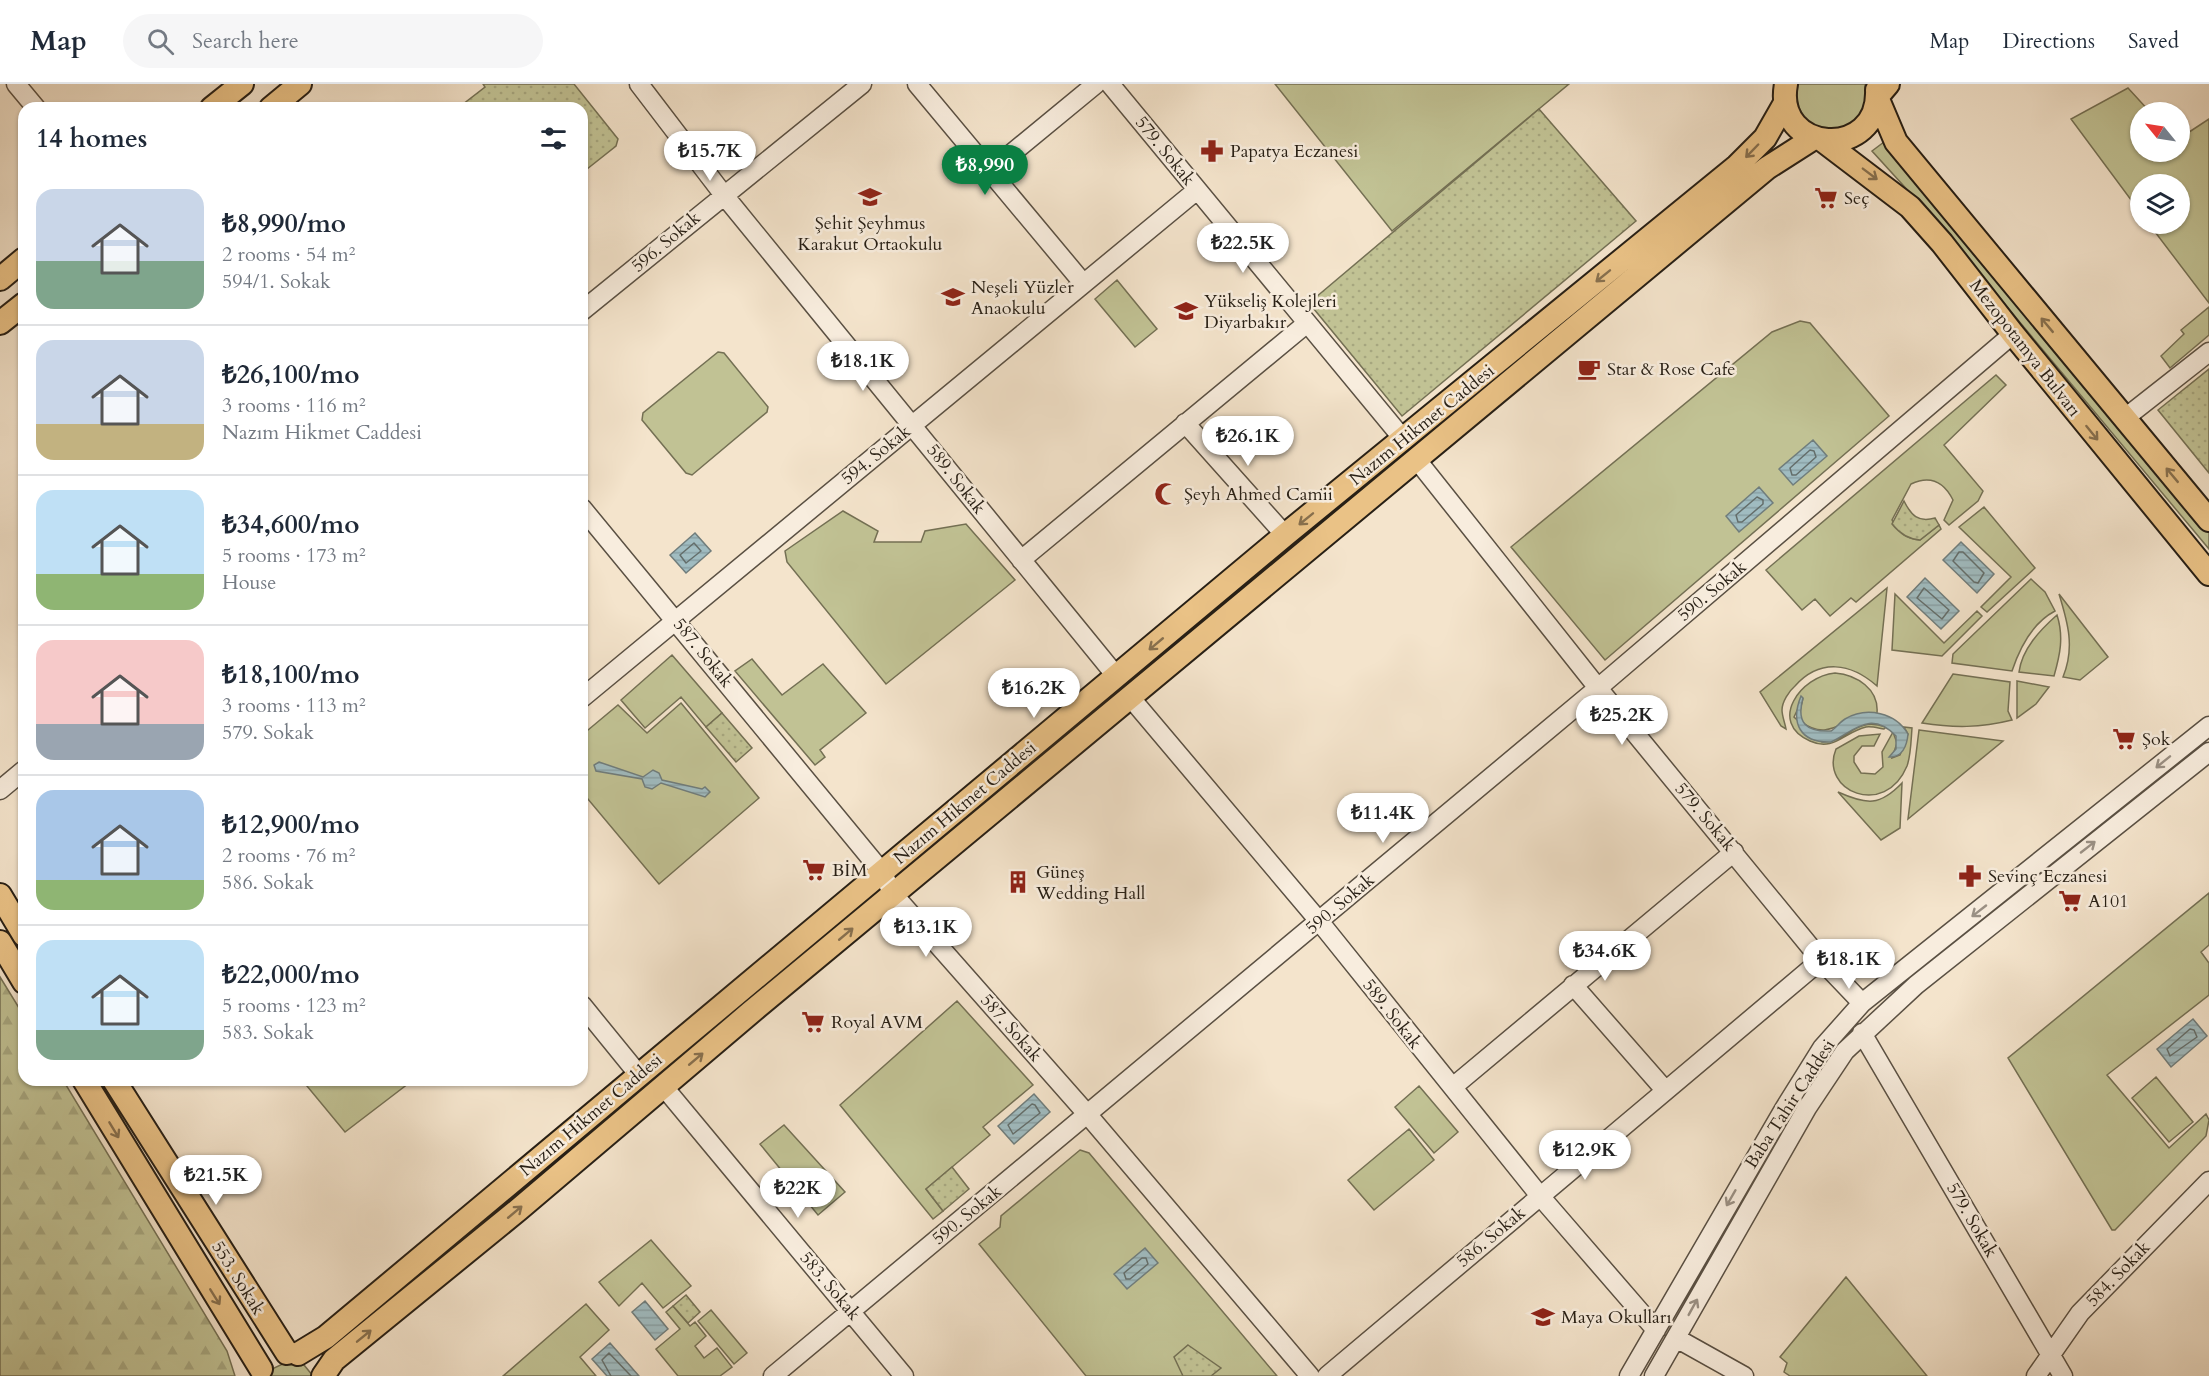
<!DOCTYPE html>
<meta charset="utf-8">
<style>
body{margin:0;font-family:Cardo,serif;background:#f6f6f7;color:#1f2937;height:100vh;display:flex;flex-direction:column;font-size:22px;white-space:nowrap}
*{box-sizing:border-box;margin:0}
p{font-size:20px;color:#747a83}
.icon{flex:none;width:33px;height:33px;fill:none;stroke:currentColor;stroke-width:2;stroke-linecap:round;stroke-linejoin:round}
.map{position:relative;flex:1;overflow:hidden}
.sheet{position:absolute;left:18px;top:18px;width:570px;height:984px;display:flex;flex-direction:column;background:#fff;border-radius:18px;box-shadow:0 2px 4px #0004}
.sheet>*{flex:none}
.needle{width:39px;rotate:300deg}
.tools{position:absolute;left:2130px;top:18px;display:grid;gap:12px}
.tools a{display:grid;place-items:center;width:60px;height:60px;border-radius:50%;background:#fff;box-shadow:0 2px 4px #0004;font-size:30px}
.price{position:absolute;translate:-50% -51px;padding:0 14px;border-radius:21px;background:#fff;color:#222;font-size:20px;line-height:39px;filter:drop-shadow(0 2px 3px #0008)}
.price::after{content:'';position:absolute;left:50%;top:36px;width:18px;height:14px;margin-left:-9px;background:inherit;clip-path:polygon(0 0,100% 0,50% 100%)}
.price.current{background:#0b8043;color:#fff}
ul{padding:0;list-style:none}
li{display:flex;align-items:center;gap:18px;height:150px;padding:0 18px}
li+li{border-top:2px solid #e0e1e3}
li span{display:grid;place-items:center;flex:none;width:168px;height:120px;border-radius:18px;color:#555}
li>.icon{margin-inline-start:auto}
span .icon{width:72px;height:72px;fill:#fffc;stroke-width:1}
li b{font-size:26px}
h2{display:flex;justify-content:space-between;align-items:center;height:72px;padding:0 18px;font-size:26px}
header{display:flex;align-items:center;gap:36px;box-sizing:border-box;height:84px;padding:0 30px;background:#fff;border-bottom:2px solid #e0e1e3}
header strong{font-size:28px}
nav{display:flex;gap:33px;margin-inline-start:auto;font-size:21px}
.search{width:420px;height:54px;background:#f6f6f7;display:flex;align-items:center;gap:15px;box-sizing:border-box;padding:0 21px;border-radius:33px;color:#747a83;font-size:22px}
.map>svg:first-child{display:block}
.grass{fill:#c1c294;stroke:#747054;stroke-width:1.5}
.forest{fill:url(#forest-firs);stroke:#747054;stroke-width:1.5}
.park{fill:url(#park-dots);stroke:#747054;stroke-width:1.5}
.water{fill:url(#water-rules);stroke:#707d7c;stroke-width:1.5}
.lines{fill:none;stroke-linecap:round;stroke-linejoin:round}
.shore{stroke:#646e6b;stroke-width:1.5}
.minor-casing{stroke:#5a5043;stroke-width:21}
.major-casing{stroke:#271f15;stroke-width:26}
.minor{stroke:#f8edde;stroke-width:18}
.major{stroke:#eac286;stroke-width:22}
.oneway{stroke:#88704e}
.oneway2{stroke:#9a9084}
.labels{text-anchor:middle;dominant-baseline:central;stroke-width:5;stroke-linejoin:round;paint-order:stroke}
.street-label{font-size:18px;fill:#271f15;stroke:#f8edde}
.poi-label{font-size:18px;fill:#271f15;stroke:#f8edde;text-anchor:start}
</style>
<header>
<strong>Map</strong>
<div class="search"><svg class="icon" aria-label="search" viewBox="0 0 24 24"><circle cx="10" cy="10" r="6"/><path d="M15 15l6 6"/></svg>Search here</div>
<nav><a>Map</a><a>Directions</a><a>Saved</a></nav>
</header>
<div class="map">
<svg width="2209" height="1292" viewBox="0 0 2209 1292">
<defs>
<pattern id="forest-firs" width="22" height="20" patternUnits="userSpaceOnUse" patternTransform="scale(1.5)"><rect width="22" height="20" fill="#c1c294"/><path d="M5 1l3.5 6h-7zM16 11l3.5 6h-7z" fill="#a6a67f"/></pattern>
<pattern id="park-dots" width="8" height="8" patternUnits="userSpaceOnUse" patternTransform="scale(1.5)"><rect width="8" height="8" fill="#c1c294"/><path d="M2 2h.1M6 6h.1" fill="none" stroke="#a6a67f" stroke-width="1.8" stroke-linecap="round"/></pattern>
<pattern id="water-rules" width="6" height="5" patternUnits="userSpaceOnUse" patternTransform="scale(1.5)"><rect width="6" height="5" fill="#a0bcc1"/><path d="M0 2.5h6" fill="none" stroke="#8aa1a5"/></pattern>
</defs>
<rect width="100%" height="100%" fill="#f4e4cc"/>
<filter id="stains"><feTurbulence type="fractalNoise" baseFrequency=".00333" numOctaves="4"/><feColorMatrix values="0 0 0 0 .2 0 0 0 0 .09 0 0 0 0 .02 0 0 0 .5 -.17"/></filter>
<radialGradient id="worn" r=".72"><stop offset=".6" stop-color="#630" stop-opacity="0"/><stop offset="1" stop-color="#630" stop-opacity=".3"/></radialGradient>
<path class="grass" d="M1275 0H1569L1392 147Z
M1798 0H1865L1866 23 1853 41 1821 47C1802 34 1794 24 1798 0Z
M2128 4 2150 28H2140V68H2180V54L2209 35V219L2149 140H2180V100H2140V128L2071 35Z
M1884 58 2209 448V465L1932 133 1872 67Z
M1117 196 1157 245 1135 263 1095 215Z
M2209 223V251L2170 284 2161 272 2184 250 2181 246Z
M1800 237 1810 239 1889 332 1605 576 1511 463 1772 248Z
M718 268 724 269 768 323 767 328 692 391 686 389 642 336 643 329Z
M1996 291 2006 301 1944 361 1983 407 1978 417 1949 441 1944 436 1953 416C1944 398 1930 391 1911 400L1892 436C1899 449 1905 455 1920 456L1939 441 1941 445 1856 518 1851 514 1830 532 1815 515 1802 526 1766 486Z
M1984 423 2035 484 1987 528 1981 523 2011 493 1959 443Z
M843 427 878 447 874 458H921L925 447 966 440 1015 496 886 600 787 478 785 467Z
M2031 495 2045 508 2055 527C2032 539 2020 563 2012 587L1952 579 1953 570Z
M1887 504 1877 602C1851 579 1820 574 1795 602 1789 607 1782 618 1782 626 1782 632 1785 639 1786 645L1781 642 1760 608Z
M1895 510 1944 559 1977 527 1982 532 1942 572 1892 566Z
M2059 510 2108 573 2080 596 2063 593C2075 564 2068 539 2059 510Z
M2057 531C2064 553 2060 571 2054 592L2019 588C2022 565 2040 546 2057 531Z
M672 571 722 629 706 643 681 613 645 644 621 616Z
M752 575 782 611 823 580 866 629 820 666 825 673 815 681 735 587Z
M1835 589C1857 591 1879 605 1877 629 1848 629 1830 660 1802 638L1799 631 1803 614 1794 633 1822 658C1849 658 1854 632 1886 643L1884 645C1878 644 1871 642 1866 643 1844 648 1834 668 1810 657 1767 638 1801 592 1835 589Z
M1953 590 2010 598 2008 627 2012 636C1980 644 1954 644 1922 639Z
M2017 597 2049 603 2036 620 2017 634Z
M681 619 759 714 659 800 582 708V651L618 621 647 649Z
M1904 643 1912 644C1911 656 1911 671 1907 682 1885 735 1819 707 1836 665L1859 652 1880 650 1874 662H1862L1854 672V678L1861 689 1875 690 1883 683 1882 668 1893 648 1897 659 1892 674 1900 671 1908 650Z
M1919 646 2003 657 1908 735Z
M1902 699 1900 744 1881 756 1838 708C1867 721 1880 722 1902 699Z
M2209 809V861L2201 868 2209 879V911L2107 991 2169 1064 2206 1030 2209 1036 2206 1052 2115 1146H2112L2008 974Z
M957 917 1033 1001 983 1043 990 1051 926 1105 943 1127 933 1135 840 1021Z
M2156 993 2193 1038 2169 1058 2132 1014Z
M302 996H413L345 1048Z
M1419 1002 1458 1048 1434 1069 1395 1023Z
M784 1041 845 1108 818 1131 760 1060Z
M1409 1045 1434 1076 1374 1126 1348 1096Z
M1080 1066 1089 1069 1277 1292H1086L979 1160 1000 1143 1001 1132Z
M651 1156 691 1202 663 1224 642 1199 619 1222 599 1198Z
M1846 1193 1927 1292H1790L1784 1288 1787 1279 1780 1273Z
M586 1220 609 1246 580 1273 596 1292H503Z
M673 1222 690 1242 695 1238 706 1252 695 1262 704 1274 717 1264 732 1283 720 1292H678L656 1265 680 1245 666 1228Z
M711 1226 747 1269 734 1280 698 1237Z
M289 1277 304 1281 313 1292H269L274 1284Z"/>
<path class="forest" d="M0 893 24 932V996H63L227 1267 235 1292H0Z"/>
<path class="park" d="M483 0H574L618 55 616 62 582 89V24H458L485 3Z
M1539 25 1636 137 1402 332 1309 219Z
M2209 285V389L2158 326Z
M1904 417C1911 431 1918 439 1935 434L1939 441 1920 456C1908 455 1900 450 1892 440Z
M722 629 752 664 736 678 706 643Z
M952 1083 969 1105 943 1127 926 1105Z
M686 1211 700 1228 688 1239 673 1222Z
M1188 1261 1221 1284 1211 1292H1183L1174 1273Z"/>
<path class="water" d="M1813 356 1827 372 1793 401 1779 385Z
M1759 403 1773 419 1739 448 1726 432Z
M695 449 711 467 686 489 670 471Z
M1961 458 1994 490 1977 509 1943 476Z
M1925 494 1959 527 1941 545 1907 513Z
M1801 612 1803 614C1796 639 1806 648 1831 647 1836 644 1840 638 1845 635 1867 622 1896 629 1908 650 1907 662 1902 674 1889 673L1896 665V652C1871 626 1855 646 1831 658 1800 659 1790 639 1801 612Z
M599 678 643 693 653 686 659 689 662 696 702 705 705 703 710 708 705 713 661 699 652 705 645 703 642 695 596 687 594 681Z
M2193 935 2207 952 2171 983 2157 965Z
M1034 1010 1050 1028 1014 1060 998 1042Z
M1145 1164 1158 1179 1127 1205 1114 1190Z
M645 1217 668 1245 655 1256 632 1228Z
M610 1259 639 1292H607L592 1275Z"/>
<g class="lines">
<path class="shore" d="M1810 366 1814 367 1816 373 1796 391H1792L1790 384Z
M1757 413 1763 416V420L1742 438H1738L1736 431Z
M694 459 701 467 686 479 680 471Z
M1959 468H1963L1984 489 1978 499 1974 498 1953 477Z
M1924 504 1949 526 1942 535 1917 514Z
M2190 945 2194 946 2197 953 2170 972 2167 965Z
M1032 1020 1035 1021 1040 1029 1013 1050 1008 1041Z
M1142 1174H1146L1148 1180 1130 1195H1126L1124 1189Z
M611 1292 602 1276 609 1269 631 1292"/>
<g class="minor-casing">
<path id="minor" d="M16 0 36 24
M639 0 723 110 1117 593
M917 0 1083 199
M1110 0 1404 356
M989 88 1096 0
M582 227 862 0
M2125 334 2209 268
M1185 339 1285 451
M1417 376 1598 604 1821 876 1862 919
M582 424 882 788 893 810 1088 1031 1310 1292
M1021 476 1306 240
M1130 613 1319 837 1540 1112 1656 1246
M582 614 1197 106
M0 706 24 686
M1573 901 1665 1006
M582 921 639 991
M1862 949 2063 1292
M663 1002 904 1292
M1454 1002 1734 768
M1676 1254 1744 1292
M773 1292 1598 604 2013 250
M1327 1292 1821 876
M1629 1292 1784 1025 1822 964 1862 919 2209 642
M1654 1292 1807 1024 1845 967 1916 901 2209 668
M2036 1292 2080 1229 2209 1097"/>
</g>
<g class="major-casing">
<path id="major" d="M1786 0C1773 70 1880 77 1877 6
M1888 0 1877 13 1896 58 2209 436
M212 24 242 0
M271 24 300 0
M1822 56 1910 123 1942 159 2013 250 2209 490
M0 195 24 175
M0 239 24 220
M0 811 24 851
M0 858 24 898
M84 996 261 1285
M114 996 287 1269
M298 1270 326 1253 1285 451 1737 82 1765 54 1785 19
M323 1292 334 1276 518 1126 750 929 1767 84 1814 54"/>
</g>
<use href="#minor" class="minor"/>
<use href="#major" class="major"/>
</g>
<defs><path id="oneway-shaft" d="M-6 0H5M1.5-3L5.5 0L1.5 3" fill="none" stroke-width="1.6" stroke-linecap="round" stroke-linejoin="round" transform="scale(1.5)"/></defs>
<g class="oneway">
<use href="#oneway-shaft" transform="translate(1752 67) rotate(134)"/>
<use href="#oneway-shaft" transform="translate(1870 90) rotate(37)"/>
<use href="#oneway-shaft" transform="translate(1603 192) rotate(141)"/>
<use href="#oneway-shaft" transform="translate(2047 241) rotate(-130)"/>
<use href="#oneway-shaft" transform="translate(2092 349) rotate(51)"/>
<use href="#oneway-shaft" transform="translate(2172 391) rotate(-130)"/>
<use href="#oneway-shaft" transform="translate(1306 435) rotate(141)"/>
<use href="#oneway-shaft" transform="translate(1156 560) rotate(140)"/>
<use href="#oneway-shaft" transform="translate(846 850) rotate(-40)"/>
<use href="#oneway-shaft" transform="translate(696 975) rotate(-40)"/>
<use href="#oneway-shaft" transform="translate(114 1046) rotate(59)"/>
<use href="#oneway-shaft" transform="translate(515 1128) rotate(-40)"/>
<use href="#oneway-shaft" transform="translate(215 1213) rotate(58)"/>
<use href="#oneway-shaft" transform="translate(364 1252) rotate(-39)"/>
</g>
<g class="oneway2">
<use href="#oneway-shaft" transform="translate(2163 678) rotate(141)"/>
<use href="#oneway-shaft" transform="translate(2088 763) rotate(-38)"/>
<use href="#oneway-shaft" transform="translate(1979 827) rotate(142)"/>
<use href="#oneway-shaft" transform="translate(1731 1114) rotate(120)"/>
<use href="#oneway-shaft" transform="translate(1693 1223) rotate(-61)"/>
</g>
<defs>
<g id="pharmacy-bare" transform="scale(1.8)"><path d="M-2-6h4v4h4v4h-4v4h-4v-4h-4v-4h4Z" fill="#8f2418" stroke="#f8edde" stroke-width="2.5" paint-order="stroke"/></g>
<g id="school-bare" transform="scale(1.8)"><path d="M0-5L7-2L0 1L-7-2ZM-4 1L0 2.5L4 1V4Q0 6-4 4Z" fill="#8f2418" stroke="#f8edde" stroke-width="2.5" paint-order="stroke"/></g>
<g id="supermarket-bare" transform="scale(1.8)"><path d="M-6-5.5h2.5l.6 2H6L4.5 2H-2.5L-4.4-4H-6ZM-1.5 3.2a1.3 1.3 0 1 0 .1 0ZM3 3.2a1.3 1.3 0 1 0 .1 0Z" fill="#8f2418" stroke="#f8edde" stroke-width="2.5" paint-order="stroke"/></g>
<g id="cafe-bare" transform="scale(1.8)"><path d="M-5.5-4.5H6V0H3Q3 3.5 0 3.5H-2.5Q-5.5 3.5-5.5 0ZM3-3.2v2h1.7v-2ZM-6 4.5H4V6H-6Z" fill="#8f2418" stroke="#f8edde" stroke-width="2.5" paint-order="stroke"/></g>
<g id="mosque-bare" transform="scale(1.8)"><path d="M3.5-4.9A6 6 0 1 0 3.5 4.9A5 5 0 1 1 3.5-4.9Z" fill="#8f2418" stroke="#f8edde" stroke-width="2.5" paint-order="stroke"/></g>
<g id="building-bare" transform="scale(1.8)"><path d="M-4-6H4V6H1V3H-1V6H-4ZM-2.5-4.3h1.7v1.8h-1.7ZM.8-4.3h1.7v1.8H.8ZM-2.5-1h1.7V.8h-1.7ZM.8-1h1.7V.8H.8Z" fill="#8f2418" stroke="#f8edde" stroke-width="2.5" paint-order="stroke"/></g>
</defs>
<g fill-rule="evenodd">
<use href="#pharmacy-bare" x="1212" y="67"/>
<use href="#school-bare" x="870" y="113"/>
<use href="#supermarket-bare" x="1826" y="114"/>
<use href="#school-bare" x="953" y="213"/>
<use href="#school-bare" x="1186" y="227"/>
<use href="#cafe-bare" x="1589" y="285"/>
<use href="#mosque-bare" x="1166" y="410"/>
<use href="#supermarket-bare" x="2124" y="655"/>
<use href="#supermarket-bare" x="814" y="786"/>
<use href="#pharmacy-bare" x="1970" y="792"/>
<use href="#building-bare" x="1018" y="798"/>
<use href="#supermarket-bare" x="2070" y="817"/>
<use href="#supermarket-bare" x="813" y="938"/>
<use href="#school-bare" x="1543" y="1233"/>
</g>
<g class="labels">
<g class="street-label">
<text transform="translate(1165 67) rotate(51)">579. Sokak</text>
<text transform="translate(666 158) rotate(-40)">596. Sokak</text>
<text transform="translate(2025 264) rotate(52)">Mezopotamya Bulvarı</text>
<text transform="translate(1422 341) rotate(-39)">Nazım Hikmet Caddesi</text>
<text transform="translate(876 371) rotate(-39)">594. Sokak</text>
<text transform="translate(956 395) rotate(52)">589. Sokak</text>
<text transform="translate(1712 507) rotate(-40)">590. Sokak</text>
<text transform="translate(703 569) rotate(51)">587. Sokak</text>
<text transform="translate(965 719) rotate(-40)">Nazım Hikmet Caddesi</text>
<text transform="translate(1705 733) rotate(50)">579. Sokak</text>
<text transform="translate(1340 820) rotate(-40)">590. Sokak</text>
<text transform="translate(1392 930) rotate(52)">589. Sokak</text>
<text transform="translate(1011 944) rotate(49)">587. Sokak</text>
<text transform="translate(1790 1020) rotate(-57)">Baba Tahir Caddesi</text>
<text transform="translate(591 1031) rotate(-40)">Nazım Hikmet Caddesi</text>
<text transform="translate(967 1131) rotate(-39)">590. Sokak</text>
<text transform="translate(1972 1136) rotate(60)">579. Sokak</text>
<text transform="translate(1491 1153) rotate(-40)">586. Sokak</text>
<text transform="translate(2118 1190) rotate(-46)">584. Sokak</text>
<text transform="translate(238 1194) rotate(58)">553. Sokak</text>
<text transform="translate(830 1202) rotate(50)">583. Sokak</text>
</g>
<g class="poi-label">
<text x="1230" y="67">Papatya Eczanesi</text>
<text x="1844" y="114">Seç</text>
<text x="870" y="139" text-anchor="middle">Şehit Şeyhmus<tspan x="870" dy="21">Karakut Ortaokulu</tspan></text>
<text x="971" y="203">Neşeli Yüzler<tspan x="971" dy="21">Anaokulu</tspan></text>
<text x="1204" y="217">Yükseliş Kolejleri<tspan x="1204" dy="21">Diyarbakır</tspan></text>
<text x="1607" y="285">Star &amp; Rose Cafe</text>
<text x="1184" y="410">Şeyh Ahmed Camii</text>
<text x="2142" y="655">Şok</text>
<text x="832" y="786">BİM</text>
<text x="1036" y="788">Güneş<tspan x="1036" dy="21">Wedding Hall</tspan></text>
<text x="1988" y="792">Sevinç Eczanesi</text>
<text x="2088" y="817">A101</text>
<text x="831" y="938">Royal AVM</text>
<text x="1561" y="1233">Maya Okulları</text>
</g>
</g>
<rect width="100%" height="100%" filter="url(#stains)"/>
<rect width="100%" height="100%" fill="url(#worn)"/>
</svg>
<div class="tools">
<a><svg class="needle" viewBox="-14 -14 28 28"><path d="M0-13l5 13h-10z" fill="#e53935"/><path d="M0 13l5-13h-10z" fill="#747a83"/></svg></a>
<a><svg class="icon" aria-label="layers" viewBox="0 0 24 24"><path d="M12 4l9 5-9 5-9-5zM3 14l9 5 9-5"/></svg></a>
</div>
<b class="price" style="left:710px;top:98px">₺15.7K</b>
<b class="price current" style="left:985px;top:112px">₺8,990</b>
<b class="price" style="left:1243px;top:190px">₺22.5K</b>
<b class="price" style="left:863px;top:308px">₺18.1K</b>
<b class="price" style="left:1248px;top:383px">₺26.1K</b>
<b class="price" style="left:1034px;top:635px">₺16.2K</b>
<b class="price" style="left:1622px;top:662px">₺25.2K</b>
<b class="price" style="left:1383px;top:760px">₺11.4K</b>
<b class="price" style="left:926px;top:874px">₺13.1K</b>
<b class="price" style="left:1605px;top:898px">₺34.6K</b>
<b class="price" style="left:1849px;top:906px">₺18.1K</b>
<b class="price" style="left:1585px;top:1097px">₺12.9K</b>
<b class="price" style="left:216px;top:1122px">₺21.5K</b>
<b class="price" style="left:798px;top:1135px">₺22K</b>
<section class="sheet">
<h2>14 homes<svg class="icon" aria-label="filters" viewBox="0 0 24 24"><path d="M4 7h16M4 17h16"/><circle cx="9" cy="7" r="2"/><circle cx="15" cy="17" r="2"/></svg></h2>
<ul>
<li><span style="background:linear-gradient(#c9d6e8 60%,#7fa58c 0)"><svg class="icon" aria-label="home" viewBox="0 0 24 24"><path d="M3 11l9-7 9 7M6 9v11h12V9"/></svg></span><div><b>₺8,990/mo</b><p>2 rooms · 54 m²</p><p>594/1. Sokak</p></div></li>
<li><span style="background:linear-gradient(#c9d6e8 70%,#c2b280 0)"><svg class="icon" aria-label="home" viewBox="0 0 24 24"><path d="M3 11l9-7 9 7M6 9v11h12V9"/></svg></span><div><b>₺26,100/mo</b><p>3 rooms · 116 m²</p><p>Nazım Hikmet Caddesi</p></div></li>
<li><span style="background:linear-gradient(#bfe0f5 70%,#8fb573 0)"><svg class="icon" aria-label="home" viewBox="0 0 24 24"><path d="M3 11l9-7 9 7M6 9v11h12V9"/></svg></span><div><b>₺34,600/mo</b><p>5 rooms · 173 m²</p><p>House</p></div></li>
<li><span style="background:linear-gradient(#f6c9c9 70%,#9aa5b1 0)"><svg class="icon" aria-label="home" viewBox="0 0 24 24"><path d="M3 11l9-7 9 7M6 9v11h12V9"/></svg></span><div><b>₺18,100/mo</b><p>3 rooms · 113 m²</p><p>579. Sokak</p></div></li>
<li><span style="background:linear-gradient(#a9c7e8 75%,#8fb573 0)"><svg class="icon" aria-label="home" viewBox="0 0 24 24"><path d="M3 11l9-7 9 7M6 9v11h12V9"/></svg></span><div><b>₺12,900/mo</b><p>2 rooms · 76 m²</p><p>586. Sokak</p></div></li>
<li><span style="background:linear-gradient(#bfe0f5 75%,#7fa58c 0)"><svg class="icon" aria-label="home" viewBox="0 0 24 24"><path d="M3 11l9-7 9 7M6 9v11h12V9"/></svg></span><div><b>₺22,000/mo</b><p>5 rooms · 123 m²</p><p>583. Sokak</p></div></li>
</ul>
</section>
</div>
